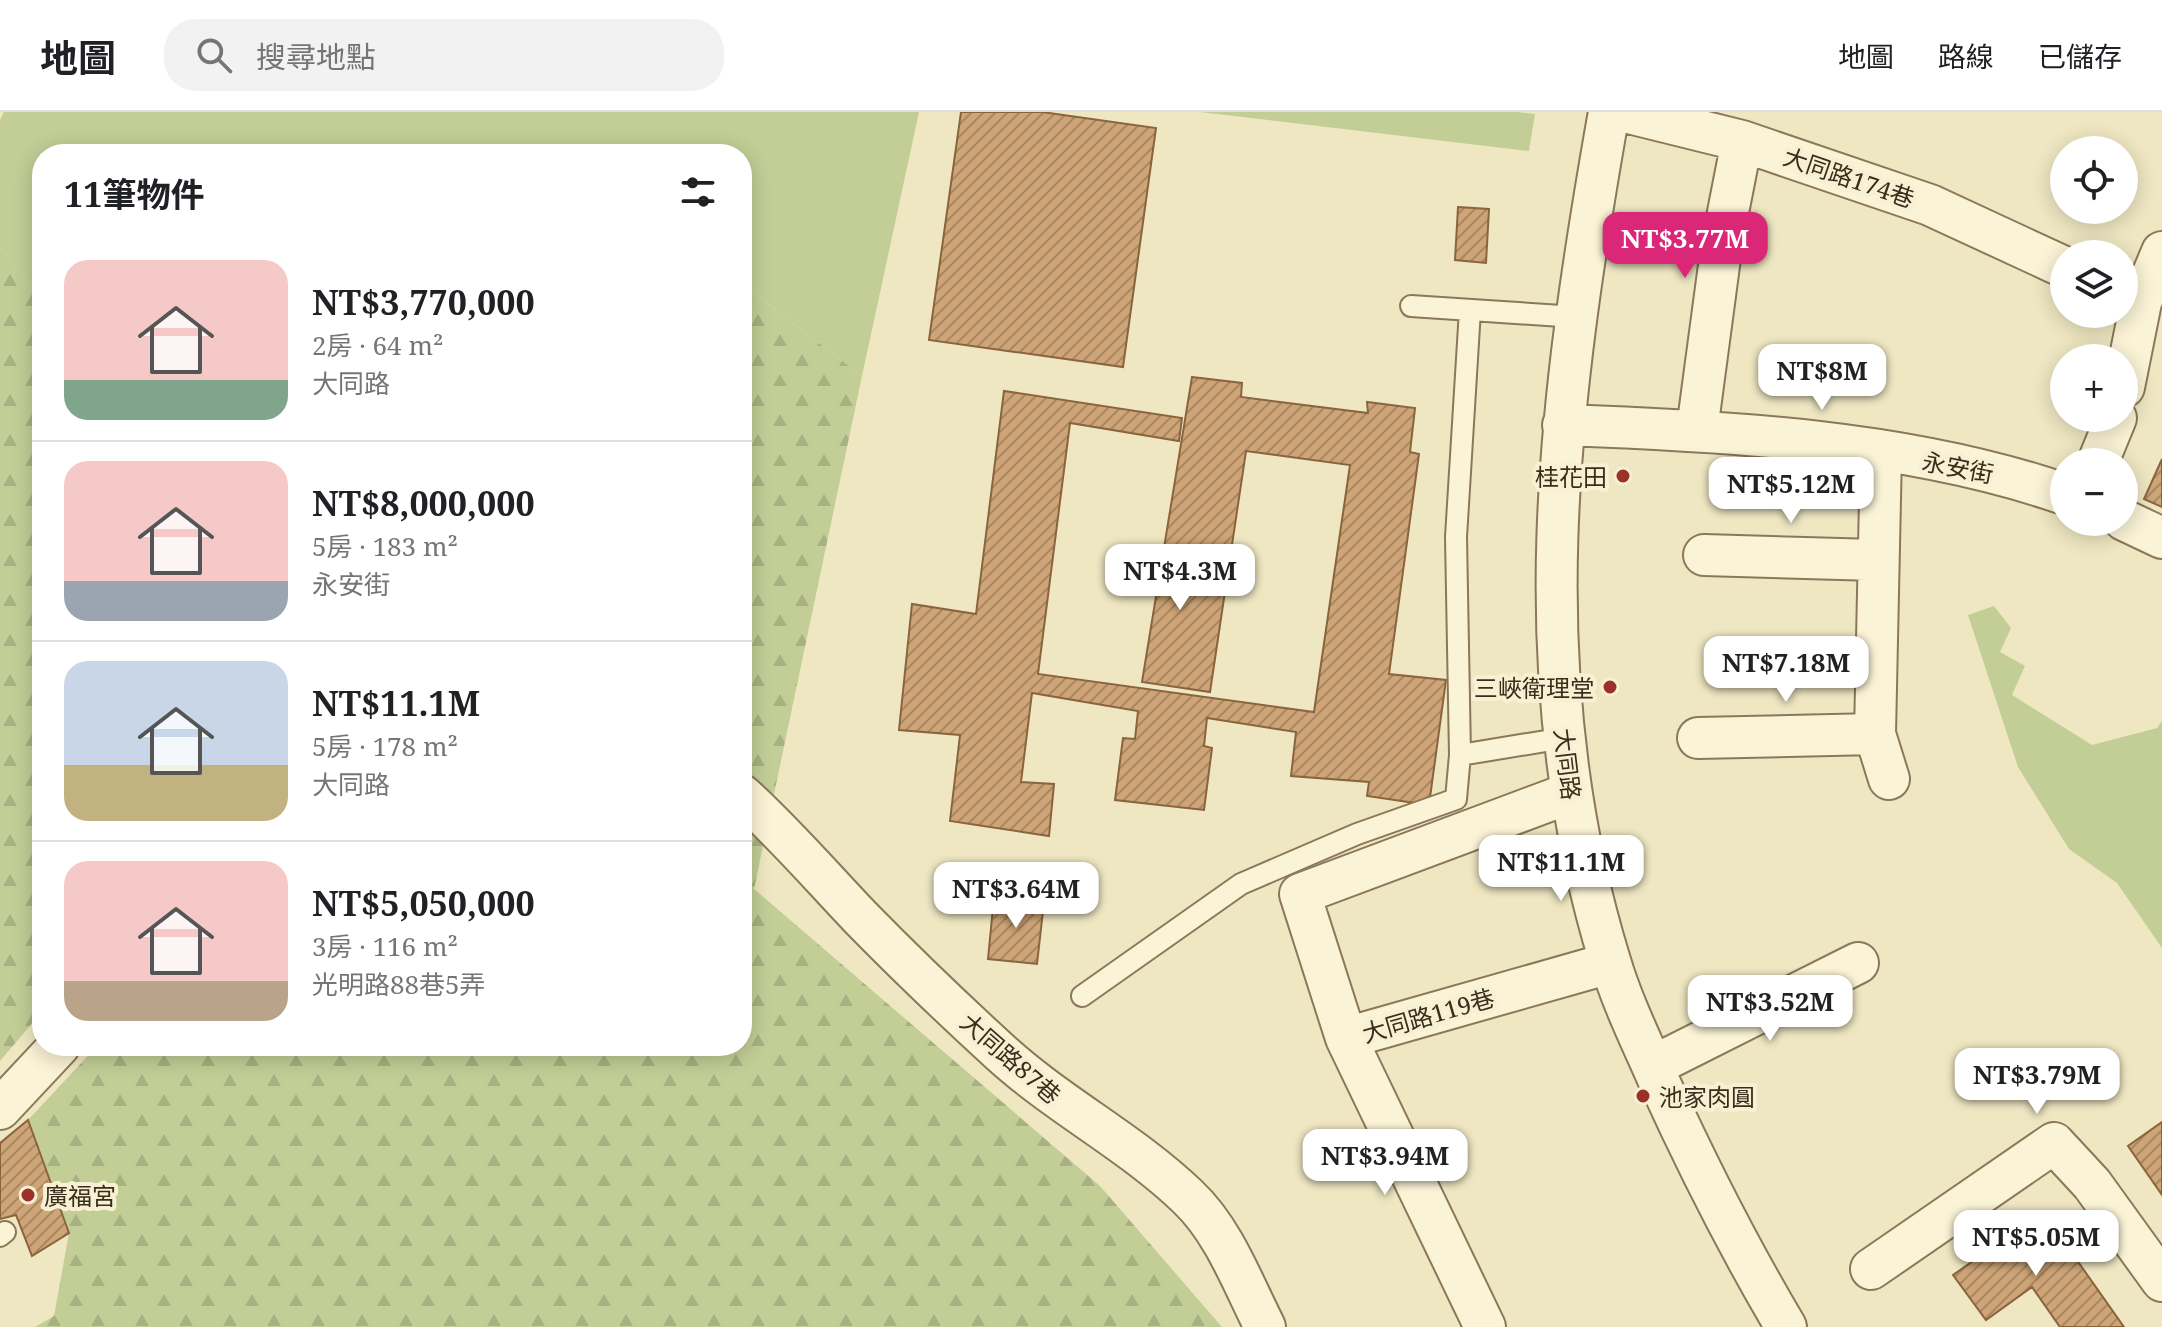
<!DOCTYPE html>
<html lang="zh-TW">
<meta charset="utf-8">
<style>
body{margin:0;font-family:"Noto Serif","Noto Sans TC",serif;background:#f2f2f2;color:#202124;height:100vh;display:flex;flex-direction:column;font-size:30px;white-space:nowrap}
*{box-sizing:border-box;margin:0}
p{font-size:26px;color:#757577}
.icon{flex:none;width:44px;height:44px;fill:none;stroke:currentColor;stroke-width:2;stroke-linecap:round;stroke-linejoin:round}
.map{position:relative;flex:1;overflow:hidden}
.side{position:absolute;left:32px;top:32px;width:720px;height:912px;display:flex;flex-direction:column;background:#fff;border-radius:32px;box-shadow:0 4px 20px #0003}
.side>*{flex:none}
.buttons{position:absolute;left:2050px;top:24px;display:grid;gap:16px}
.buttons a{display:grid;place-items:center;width:88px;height:88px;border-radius:50%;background:#fff;box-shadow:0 4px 20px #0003;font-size:40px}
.price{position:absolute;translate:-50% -68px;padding:0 18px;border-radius:16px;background:#fff;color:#222;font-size:26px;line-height:52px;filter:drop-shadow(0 2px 4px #0008)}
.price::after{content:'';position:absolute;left:50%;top:48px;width:24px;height:18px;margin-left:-12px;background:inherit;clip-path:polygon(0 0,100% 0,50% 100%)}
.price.current{background:#db2777;color:#fff}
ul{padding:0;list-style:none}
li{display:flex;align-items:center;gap:24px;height:200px;padding:0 32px}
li+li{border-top:2px solid #e0e0e0}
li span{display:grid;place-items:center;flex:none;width:224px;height:160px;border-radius:24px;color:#555}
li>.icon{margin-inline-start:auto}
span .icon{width:96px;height:96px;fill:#fffc;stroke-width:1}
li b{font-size:34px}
h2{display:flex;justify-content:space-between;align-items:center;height:96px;padding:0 32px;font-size:34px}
header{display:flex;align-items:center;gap:48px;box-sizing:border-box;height:112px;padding:0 40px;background:#fff;border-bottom:2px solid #e0e0e0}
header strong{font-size:38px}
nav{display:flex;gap:44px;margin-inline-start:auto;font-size:28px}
.search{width:560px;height:72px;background:#f2f2f2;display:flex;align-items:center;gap:20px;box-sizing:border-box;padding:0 28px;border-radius:32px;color:#757577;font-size:30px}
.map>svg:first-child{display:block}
.green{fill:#c2ce96}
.forest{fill:url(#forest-firs)}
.building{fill:url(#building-hatch);stroke:#8a643e;stroke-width:2}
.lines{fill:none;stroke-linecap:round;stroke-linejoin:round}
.lane-casing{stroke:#8a7859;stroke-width:24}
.street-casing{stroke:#8a7859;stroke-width:44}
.lane{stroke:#faf3d6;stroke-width:20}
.street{stroke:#faf3d6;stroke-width:40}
.poi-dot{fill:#9b3227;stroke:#f7f0d2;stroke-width:3}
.labels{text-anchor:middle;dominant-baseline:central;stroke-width:8;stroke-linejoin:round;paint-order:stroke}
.street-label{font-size:24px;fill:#392e1d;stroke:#f7f0d2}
.poi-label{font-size:24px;fill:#392e1d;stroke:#f7f0d2;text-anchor:end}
</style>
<header>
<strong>地圖</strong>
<div class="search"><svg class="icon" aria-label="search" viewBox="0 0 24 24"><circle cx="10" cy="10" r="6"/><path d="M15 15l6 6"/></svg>搜尋地點</div>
<nav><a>地圖</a><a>路線</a><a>已儲存</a></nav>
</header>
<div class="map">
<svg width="2162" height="1215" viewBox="0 0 2162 1215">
<defs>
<pattern id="forest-firs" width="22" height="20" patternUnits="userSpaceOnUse" patternTransform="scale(2)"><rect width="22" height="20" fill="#c2ce96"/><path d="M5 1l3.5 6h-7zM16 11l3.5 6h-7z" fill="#a7b181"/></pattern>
<pattern id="building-hatch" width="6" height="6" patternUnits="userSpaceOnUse" patternTransform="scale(2)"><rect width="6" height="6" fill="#cfa577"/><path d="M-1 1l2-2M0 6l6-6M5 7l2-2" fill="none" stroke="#a98761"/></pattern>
</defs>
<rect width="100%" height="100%" fill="#efe7c2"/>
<path class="green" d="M4 0H919L862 264 742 172V42H42V187L0 136V8Z
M1200 0H1518L1535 2 1529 39Z
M1994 494 2011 516 2000 540 2025 554 2012 583 2092 633 2157 616 2162 609V836L2117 771 2069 737 2018 655 1968 503Z"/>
<path class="forest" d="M0 136 42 187V900L0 949Z
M742 172 862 264 754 777 1100 1074 1222 1215H35L54 1204 69 1121 28 1008 97 934H742Z"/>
<path class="building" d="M961 0H1042L1156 16 1123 255 929 228Z
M1458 95 1489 97 1486 151 1455 148Z
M1192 265 1242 271 1241 285 1368 301 1367 290 1415 296 1410 340 1419 342 1389 562 1446 568 1429 693 1367 684 1369 670 1291 664 1296 620 1207 606 1204 634 1212 636 1204 698 1115 688 1123 626 1135 627 1138 599 1032 581 1021 670 1054 672 1049 724 950 709 960 623 899 618 912 492 976 502 1004 279 1182 306 1179 329 1070 311 1038 562 1314 600 1350 353 1246 339 1210 580 1142 570Z
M2162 347V395L2144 387Z
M994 785 1044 790 1037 852 988 847Z
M28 1008 69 1121 32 1144 16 1103 0 1107V1031Z
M2162 1010V1083L2128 1034Z
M2043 1100 2124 1215H2060L2032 1175 1986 1208 1953 1163Z"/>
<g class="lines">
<g class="lane-casing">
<path id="lane" d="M1411 194 1577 205
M1460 643 1456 425 1470 198
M1082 884 1241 772 1357 722 1456 687 1460 643 1564 626
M0 1124 5 1120"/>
</g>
<g class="street-casing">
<path id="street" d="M1609 0C1558 288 1522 564 1610 849 1622 890 1641 928 1658 967 1697 1053 1738 1134 1786 1215
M1625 0 1742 29 1930 93 2064 155
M2124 275 2141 190 2162 140
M1563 313C1727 319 1908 328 2064 382
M1697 318 1722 131 1742 29
M1881 340 1875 622 1889 667
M2098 350 2116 306
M2124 408 2162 426
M1704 443 1876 448
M1698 626 1875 622
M1570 681 1300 782 1346 926 1610 851
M742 683C784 721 821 764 860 805 905 851 953 897 1000 940 1059 994 1131 1030 1188 1085 1224 1119 1243 1172 1265 1215
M1346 926 1485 1215
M1653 954 1858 851
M0 997 59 934
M1871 1157 2054 1031 2092 1072 2162 1169"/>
</g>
<use href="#lane" class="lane"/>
<use href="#street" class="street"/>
</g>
<g class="poi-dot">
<circle cx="1623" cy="364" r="8"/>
<circle cx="1610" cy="575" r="8"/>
<circle cx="1643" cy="984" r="8"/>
<circle cx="28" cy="1083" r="8"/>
</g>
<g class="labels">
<g class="street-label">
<text transform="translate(1849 65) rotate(19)">大同路174巷</text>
<text transform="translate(1958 355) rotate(11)">永安街</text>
<text transform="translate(1568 652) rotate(83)">大同路</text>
<text transform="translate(1428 903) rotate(-16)">大同路119巷</text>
<text transform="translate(1011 946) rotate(41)">大同路87巷</text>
</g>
<g class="poi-label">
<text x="1607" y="364">桂花田</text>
<text x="1594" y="575">三峽衛理堂</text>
<text x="1659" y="984" text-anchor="start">池家肉圓</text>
<text x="44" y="1083" text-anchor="start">廣福宮</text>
</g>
</g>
</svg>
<div class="buttons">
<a><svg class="icon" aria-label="locate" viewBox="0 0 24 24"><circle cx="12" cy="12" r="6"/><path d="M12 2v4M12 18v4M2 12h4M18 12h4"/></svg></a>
<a><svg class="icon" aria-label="layers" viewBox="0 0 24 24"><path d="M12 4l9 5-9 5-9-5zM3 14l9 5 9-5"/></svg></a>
<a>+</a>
<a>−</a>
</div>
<b class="price current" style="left:1685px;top:168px">NT$3.77M</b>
<b class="price" style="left:1822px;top:300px">NT$8M</b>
<b class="price" style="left:1791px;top:413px">NT$5.12M</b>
<b class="price" style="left:1180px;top:500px">NT$4.3M</b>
<b class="price" style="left:1786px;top:592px">NT$7.18M</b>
<b class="price" style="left:1561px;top:791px">NT$11.1M</b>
<b class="price" style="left:1016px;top:818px">NT$3.64M</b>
<b class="price" style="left:1770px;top:931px">NT$3.52M</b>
<b class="price" style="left:2037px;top:1004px">NT$3.79M</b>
<b class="price" style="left:1385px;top:1085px">NT$3.94M</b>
<b class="price" style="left:2036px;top:1166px">NT$5.05M</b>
<section class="side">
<h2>11筆物件<svg class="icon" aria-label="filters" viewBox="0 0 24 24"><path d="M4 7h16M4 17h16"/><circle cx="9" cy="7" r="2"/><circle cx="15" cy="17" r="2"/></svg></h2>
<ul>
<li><span style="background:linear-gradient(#f6c9c9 75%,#7fa58c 0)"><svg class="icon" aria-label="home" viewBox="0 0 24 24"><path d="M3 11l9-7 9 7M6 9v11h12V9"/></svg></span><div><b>NT$3,770,000</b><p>2房 · 64 m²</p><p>大同路</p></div></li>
<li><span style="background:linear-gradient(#f6c9c9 75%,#9aa5b1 0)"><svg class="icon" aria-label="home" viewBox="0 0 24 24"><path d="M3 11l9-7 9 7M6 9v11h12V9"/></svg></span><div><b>NT$8,000,000</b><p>5房 · 183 m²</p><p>永安街</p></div></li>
<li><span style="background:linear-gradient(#c9d6e8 65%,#c2b280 0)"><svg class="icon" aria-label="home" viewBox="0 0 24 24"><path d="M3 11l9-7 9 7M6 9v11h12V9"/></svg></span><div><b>NT$11.1M</b><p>5房 · 178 m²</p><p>大同路</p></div></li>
<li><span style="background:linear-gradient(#f6c9c9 75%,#b9a48a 0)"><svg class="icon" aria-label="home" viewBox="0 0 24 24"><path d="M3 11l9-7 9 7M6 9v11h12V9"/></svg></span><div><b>NT$5,050,000</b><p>3房 · 116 m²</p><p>光明路88巷5弄</p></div></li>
</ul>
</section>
</div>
